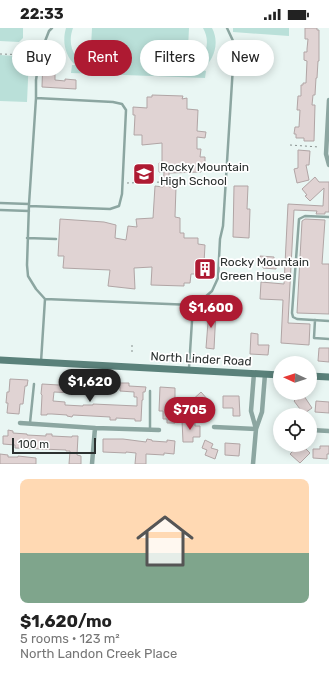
<!DOCTYPE html>
<meta charset="utf-8">
<style>
body{margin:0;font-family:Rubik,sans-serif;background:#f2f2f2;color:#222;height:100vh;display:flex;flex-direction:column;font-size:15px;white-space:nowrap}
*{box-sizing:border-box;margin:0}
p{font-size:13px;color:#767676}
.icon{flex:none;width:22px;height:22px;fill:none;stroke:currentColor;stroke-width:2;stroke-linecap:round;stroke-linejoin:round}
.map{position:relative;height:436px;overflow:hidden}
.panel{display:flex;flex-direction:column;background:#fff;flex:1}
.panel>*{flex:none}
.hud{position:absolute;left:12px;top:12px;width:305px;height:36px;display:flex;gap:8px}
.needle{width:26px;rotate:273deg}
.controls{position:absolute;left:273px;top:328px;display:grid;gap:8px}
.controls a{display:grid;place-items:center;width:44px;height:44px;border-radius:50%;background:#fff;box-shadow:0 2px 10px #0003;font-size:20px}
.scale{position:absolute;left:12px;bottom:10px;width:84px;box-sizing:border-box;padding-left:4px;border:2px solid #2b302f;border-top:0;font-size:11px;line-height:14px;white-space:nowrap;color:#2b302f;-webkit-text-stroke:3px #fff;paint-order:stroke}
.price{position:absolute;translate:-50% -34px;padding:0 9px;border-radius:14px;background:#ae1a32;color:#fff;font-size:13px;line-height:26px;filter:drop-shadow(0 1px 2px #0008)}
.price::after{content:'';position:absolute;left:50%;top:24px;width:12px;height:9px;margin-left:-6px;background:inherit;clip-path:polygon(0 0,100% 0,50% 100%)}
.price.current{background:#222;color:#fff}
ul{padding:0;list-style:none}
li{display:grid;align-content:center;gap:8px;height:212px;padding:0 20px}
li span{display:grid;place-items:center;height:124px;border-radius:8px;color:#555}
li>.icon{margin-inline-start:auto}
span .icon{width:72px;height:72px;fill:#fffc;stroke-width:1}
li b{font-size:17px}
.pill{padding:0 14px;border-radius:18px;background:#fff;box-shadow:0 2px 10px #0003;font-size:14px;line-height:36px}
.pill.current{background:#ae1a32;color:#fff}
.status{display:flex;justify-content:space-between;align-items:center;height:28px;padding:0 20px;background:#fff;direction:ltr}
.status svg{height:11px;fill:currentColor}
.map>svg:first-child{display:block}
.green{fill:#bae0d9}
.building{fill:#e0d3d3;stroke:#b1a5a5}
.lines{fill:none;stroke-linecap:round;stroke-linejoin:round}
.path{stroke:#868f8d;stroke-width:1;stroke-dasharray:2 3;stroke-linecap:butt}
.service{stroke:#8ca6a1;stroke-width:2.5}
.minor{stroke:#8ca6a1;stroke-width:4.5}
.secondary{stroke:#5a817a;stroke-width:7}
.labels{text-anchor:middle;dominant-baseline:central;stroke-width:3.5;stroke-linejoin:round;paint-order:stroke}
.poi-label{font-size:12px;fill:#2b302f;stroke:#fff;text-anchor:start}
.street-label{font-size:12px;fill:#2b302f;stroke:#fff}
</style>
<div class="status"><b>22:33</b><svg viewBox="0 0 49 12"><path d="M0 12V9h3v3zM5 12V6h3v6zM10 12V3h3v9zM15 12V0h3v12zM26 1h20v11H26zM47 4h2v5h-2z"/></svg></div>
<div class="map">
<svg width="329" height="436" viewBox="0 0 329 436">
<rect width="100%" height="100%" fill="#e9f6f3"/>
<path class="green" d="M0 0H23V10L19 14 0 13Z
M66 0H73C67 16 73 33 90 37L92 0H189L187 41C205 36 212 15 203 0H212C220 15 214 32 202 42L206 43 205 50 71 45 72 37H75C65 27 62 14 66 0Z
M233 0H289V8L233 4Z
M0 27 29 29 27 74 0 73Z"/>
<path class="building" d="M305 0H317V2H319V33H318L317 50H316L315 67H313L312 77H315L314 113H304V110H296V106H294L295 99H299L300 82H297L298 68H301V57H303V55H306L307 33 304 32V24H307V21L308 11H305Z
M43 28 62 29 61 39H55V52L65 53V51L76 52V61L42 59Z
M152 67 183 68 182 71 187 70V81L198 82 197 103 206 104 205 110 197 109V121H201L200 129H205V140H201V144L169 145V159H176L175 189 180 190V205H184V210H198V216L205 217 204 235H208L207 248H202V246H191L190 255H184V258L151 257 152 239 134 240 135 261 108 258 110 242 63 240 64 228H58L60 191 104 194 116 197 115 210 126 212 128 198 137 199 136 191 153 190 155 158 163 159 164 144H159V135L162 134V115L142 117V107H134L135 87H133V79L147 80V69H152Z
M298 122 310 123 309 137H306L309 152 297 155 294 141 298 140Z
M315 149 319 154H329V184H325V186H316L317 183 294 182 288 295 310 296 309 317 281 315 283 272 260 271 261 254 284 256 288 176 323 178 324 160 310 173 305 168 307 167 302 161Z
M234 158H248L247 181H250L249 210 233 209Z
M305 191 325 192 322 236H329V286L297 285 302 193Z
M260 228 274 229V235H276V241L263 240V235L260 234Z
M209 281 216 282 214 321 206 320Z
M251 305 258 306V317H269L268 327 250 326Z
M319 320H329V334L318 333Z
M10 351 28 352 27 358H25L23 376H20L19 386 7 385 8 375H6L7 364H9Z
M59 351 76 352 75 365 54 364 53 373 65 374V377L83 378V377H93V376L137 378V369H134V364L120 363V355H129V358L146 359 145 364H143V372H142L141 393H135V391L116 390V392H110V389L73 387 72 389 67 388V387L52 386H47V387H41L42 367 41 366 42 356 59 357Z
M160 359 175 360V373H176L175 395H167V391H163V383H159Z
M201 364 209 373 206 376 210 380 206 385 204 382 198 387 188 376Z
M223 368H239L240 388H233V380H223Z
M304 368 312 380 302 387H292L300 381 294 373 297 370 298 372Z
M316 373 329 374V385L315 384Z
M182 392H195V398H200V409H193V414H183Z
M8 402 13 403V405L27 406V407L46 408V406H52V408L72 409V408H78L77 427 81 428V436H69L70 423H66V422L15 420V417L3 416V408H8Z
M103 411H123L146 414 147 411 152 412V413L167 414V412L175 413 174 426 164 425V427L146 426V436H135L136 425 126 424V425L103 424Z
M205 412 213 416 211 420 218 422 215 431 205 427 207 422 202 420Z
M225 415 240 416 239 428 225 427Z
M299 417H302L310 425 300 435 290 426Z
M320 418H329V426H327V431L313 430V421H320Z
M0 426 8 427V429H18V428L36 430V436H0Z"/>
<g class="lines">
<path class="path" d="M0 26 35 27
M290 117 319 119
M169 154 212 156
M127 155 163 154
M132 324V315"/>
<path class="service" d="M52 0 49 3 40 26 36 52V70L29 176 27 237 28 248 36 261 45 271 193 277
M0 175 29 176
M29 178 110 181 119 178 122 166 126 82 122 76 113 74 36 70
M0 182 29 183
M329 189 305 188 299 191 292 285 293 289 297 291 329 293
M27 210 56 211
M315 292 314 310 329 311
M41 334 45 271
M189 340 193 277 204 270 212 263 218 250 220 211 223 198 233 38 234 15 227 0
M30 395 34 356
M150 401V363"/>
<path class="minor" d="M329 137 326 126 329 72
M20 395 95 400 159 402
M214 399 256 401
M256 401 262 384 265 346
M311 402 329 403
M92 436 95 400
M253 436 256 401 251 383 254 345"/>
<path class="secondary" d="M0 332 280 347
M310 348 329 349"/>
</g>
<defs>
<g id="school-square" transform="scale(1.15)"><rect x="-9" y="-9" width="18" height="18" rx="4" fill="#ae1a32" stroke="#fff"/><path d="M0-5L7-2L0 1L-7-2ZM-4 1L0 2.5L4 1V4Q0 6-4 4Z" fill="#fff"/></g>
<g id="building-square" transform="scale(1.15)"><rect x="-9" y="-9" width="18" height="18" rx="4" fill="#ae1a32" stroke="#fff"/><path d="M-4-6H4V6H1V3H-1V6H-4ZM-2.5-4.3h1.7v1.8h-1.7ZM.8-4.3h1.7v1.8H.8ZM-2.5-1h1.7V.8h-1.7ZM.8-1h1.7V.8H.8Z" fill="#fff"/></g>
</defs>
<g fill-rule="evenodd">
<use href="#school-square" x="144" y="146"/>
<use href="#building-square" x="205" y="241"/>
</g>
<g class="labels">
<g class="poi-label">
<text x="160" y="139">Rocky Mountain<tspan x="160" dy="14">High School</tspan></text>
<text x="220" y="234">Rocky Mountain<tspan x="220" dy="14">Green House</tspan></text>
</g>
<g class="street-label">
<text transform="translate(201 331) rotate(3)">North Linder Road</text>
</g>
</g>
</svg>
<div class="controls">
<a><svg class="needle" viewBox="-14 -14 28 28"><path d="M0-13l5 13h-10z" fill="#e53935"/><path d="M0 13l5-13h-10z" fill="#767676"/></svg></a>
<a><svg class="icon" aria-label="locate" viewBox="0 0 24 24"><circle cx="12" cy="12" r="6"/><path d="M12 2v4M12 18v4M2 12h4M18 12h4"/></svg></a>
</div>
<div class="scale">100 m</div>
<b class="price" style="left:211px;top:301px">$1,600</b>
<b class="price current" style="left:90px;top:375px">$1,620</b>
<b class="price" style="left:190px;top:403px">$705</b>
<div class="hud">
<a class="pill">Buy</a>
<a class="pill current">Rent</a>
<a class="pill">Filters</a>
<a class="pill">New</a>
</div>
</div>
<section class="panel">
<ul>
<li><span style="background:linear-gradient(#ffd9b3 60%,#7fa58c 0)"><svg class="icon" aria-label="home" viewBox="0 0 24 24"><path d="M3 11l9-7 9 7M6 9v11h12V9"/></svg></span><div><b>$1,620/mo</b><p>5 rooms · 123 m²</p><p>North Landon Creek Place</p></div></li>
</ul>
</section>
